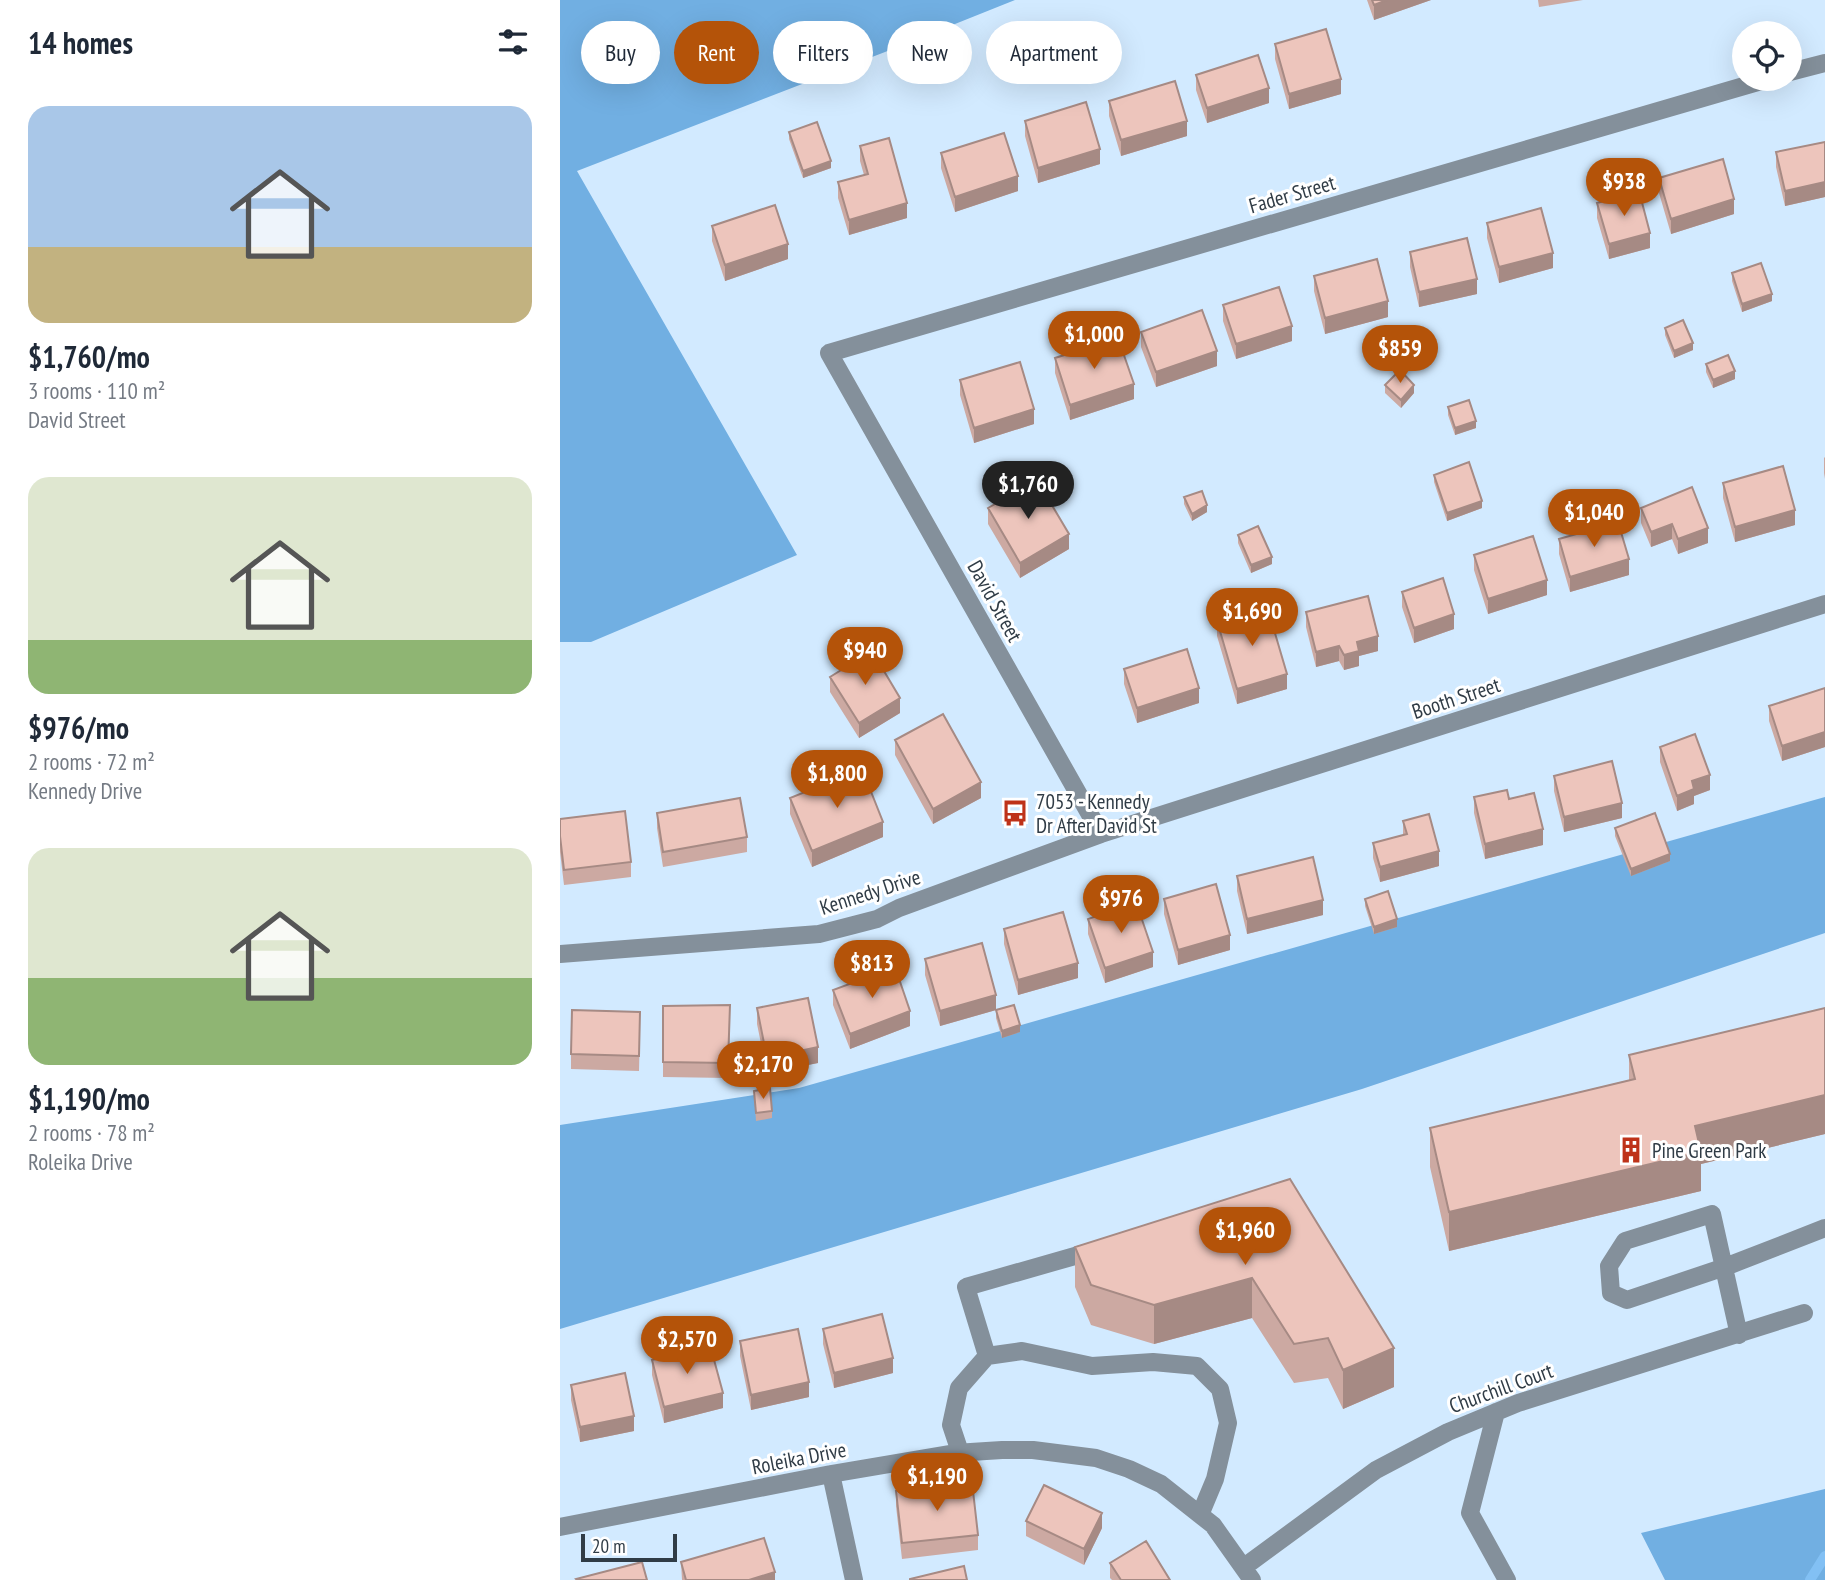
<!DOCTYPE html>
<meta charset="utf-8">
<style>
body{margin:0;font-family:"PT Sans Narrow",sans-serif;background:#f6f6f7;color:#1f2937;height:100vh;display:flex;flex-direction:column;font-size:26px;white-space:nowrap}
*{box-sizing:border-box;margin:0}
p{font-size:23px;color:#747a83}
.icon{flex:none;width:38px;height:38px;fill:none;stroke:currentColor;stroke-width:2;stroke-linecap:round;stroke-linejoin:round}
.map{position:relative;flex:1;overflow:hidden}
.details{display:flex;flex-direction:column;background:#fff;width:560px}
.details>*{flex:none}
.guide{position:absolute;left:21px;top:21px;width:665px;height:63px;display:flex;gap:14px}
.fabs{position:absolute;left:1172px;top:21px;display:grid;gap:14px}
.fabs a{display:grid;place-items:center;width:70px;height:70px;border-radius:50%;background:#fff;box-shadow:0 7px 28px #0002;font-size:35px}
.scale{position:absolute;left:21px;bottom:18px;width:96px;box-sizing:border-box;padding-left:7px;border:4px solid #303c46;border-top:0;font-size:19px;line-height:24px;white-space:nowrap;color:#303c46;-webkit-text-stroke:5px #fff;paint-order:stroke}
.price{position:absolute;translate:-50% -60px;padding:0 16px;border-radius:24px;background:#b45309;color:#fff;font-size:23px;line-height:46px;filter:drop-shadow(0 2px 4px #0008)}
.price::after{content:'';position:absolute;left:50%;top:42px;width:21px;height:16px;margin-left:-10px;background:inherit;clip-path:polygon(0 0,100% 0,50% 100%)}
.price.on{background:#222;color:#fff}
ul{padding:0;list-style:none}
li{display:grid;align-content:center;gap:14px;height:371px;padding:0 28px}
li span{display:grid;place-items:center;height:217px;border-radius:21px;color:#555}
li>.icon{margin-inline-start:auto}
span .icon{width:126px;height:126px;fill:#fffc;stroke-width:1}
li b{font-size:30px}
h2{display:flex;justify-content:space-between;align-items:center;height:84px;padding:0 28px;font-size:30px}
.pill{padding:0 24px;border-radius:32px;background:#fff;box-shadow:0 7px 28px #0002;font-size:24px;line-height:63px}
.pill.on{background:#b45309;color:#fff}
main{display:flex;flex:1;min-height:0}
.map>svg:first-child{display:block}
.forest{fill:#71afe2}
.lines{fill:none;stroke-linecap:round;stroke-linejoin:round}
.stream{stroke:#82c0f4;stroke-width:10}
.minor{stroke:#84909b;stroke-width:18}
.wall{fill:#cca9a2}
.shaded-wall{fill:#a68a84}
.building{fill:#edc5bc;stroke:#a68a84;stroke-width:2}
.labels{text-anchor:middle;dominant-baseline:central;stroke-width:6;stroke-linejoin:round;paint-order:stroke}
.street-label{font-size:21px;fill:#303c46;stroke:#fff}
.poi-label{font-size:21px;fill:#303c46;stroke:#fff;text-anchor:start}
</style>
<main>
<section class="details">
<h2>14 homes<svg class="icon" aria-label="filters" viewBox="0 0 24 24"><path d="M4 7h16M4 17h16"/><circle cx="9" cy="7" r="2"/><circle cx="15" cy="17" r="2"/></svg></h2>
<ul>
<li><span style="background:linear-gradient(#a9c7e8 65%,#c2b280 0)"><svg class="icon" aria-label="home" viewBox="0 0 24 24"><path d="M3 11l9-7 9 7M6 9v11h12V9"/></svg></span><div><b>$1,760/mo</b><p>3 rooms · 110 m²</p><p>David Street</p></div></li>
<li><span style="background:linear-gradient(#dfe7d0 75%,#8fb573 0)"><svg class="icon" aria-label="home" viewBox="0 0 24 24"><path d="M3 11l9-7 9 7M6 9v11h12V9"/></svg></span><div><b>$976/mo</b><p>2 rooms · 72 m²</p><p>Kennedy Drive</p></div></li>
<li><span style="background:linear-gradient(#dfe7d0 60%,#8fb573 0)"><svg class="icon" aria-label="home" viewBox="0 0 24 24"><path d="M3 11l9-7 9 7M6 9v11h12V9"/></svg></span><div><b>$1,190/mo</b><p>2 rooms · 78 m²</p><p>Roleika Drive</p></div></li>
</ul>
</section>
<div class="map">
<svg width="1265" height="1580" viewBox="0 0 1265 1580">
<rect width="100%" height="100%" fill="#d2eaff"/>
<path class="forest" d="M0 0H455L325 52 17 171 237 555 31 642H0Z
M1265 797V933L802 1089 0 1329V1125L239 1088Z
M1265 1489V1580H1105L1081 1533Z"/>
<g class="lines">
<path class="stream" d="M1250 1580 1265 1556"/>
<path class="minor" d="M1230 72 1265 63
M541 834 269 353 1208 79
M0 954 259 934 317 919 339 908 541 834 1265 604
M1179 1335 1152 1214 1065 1241 1049 1266 1051 1293 1067 1300 1165 1267 1265 1228
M427 1356 406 1287 536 1250
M936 1412 910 1513 947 1580
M400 1452 391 1425 399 1388 427 1356 462 1351 532 1366 593 1362 637 1366 660 1389 668 1423 655 1479 640 1515
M271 1474 294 1580
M0 1527 271 1474 395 1453 442 1450H473L536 1458 569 1469 601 1484 653 1525 692 1580
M684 1567 816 1470 888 1432 958 1403 1244 1313"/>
</g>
<path class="wall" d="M807 0H871L814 20Z
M978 0H1023L979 7Z
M715 44 781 94 729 109 715 59Z
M636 75 709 103 647 123 636 90Z
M549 101 627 136 561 156 549 116Z
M465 121 540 164 478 183 465 136Z
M229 132 271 168 243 178 229 139Z
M1265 142V197L1225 206 1216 167V152Z
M300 146 347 218 289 235 278 198V182L304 175 300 161Z
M381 153 458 191 395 212 381 168Z
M1099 178 1174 214 1111 234 1099 193Z
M1037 203 1090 248 1049 259 1037 218Z
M927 223 993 268 939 283 927 238Z
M152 226 228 259 165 281 152 241Z
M850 252 917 294 859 307 850 267Z
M1172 273 1212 301 1182 312 1172 281Z
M754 276 828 317 765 334 754 291Z
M663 305 732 341 676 359 663 321Z
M1105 328 1133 350 1114 358 1105 335Z
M581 332 657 366 596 387 581 347Z
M495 358 574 399 510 420 495 373Z
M1146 364 1175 379 1153 388 1146 372Z
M400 380 474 424 414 443 400 395Z
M825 385 854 393 841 408 825 393Z
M888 407 916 428 895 435 888 415Z
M1265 457V479L1264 473V458Z
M874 475 922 508 887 521 874 482Z
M1163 483 1235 525 1175 542 1163 498Z
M624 497 647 512 632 521 624 504Z
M428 508 509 549 460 578 428 524Z
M1081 508 1148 543 1118 554 1112 539 1091 547 1081 523Z
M678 535 712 564 691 573 678 543Z
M999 539 1069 575 1010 592 999 554Z
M914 555 987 595 928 614 914 570Z
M842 592 894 629 854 643 842 607Z
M746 612 818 651 799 656V666L784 670 779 661 756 667 746 627Z
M657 621 727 689 677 704 657 636Z
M564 669 639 703 577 723 564 684Z
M270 677 340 713 299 738 270 692Z
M1265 688V747L1222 761 1209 721V706Z
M335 740 421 798 373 824 335 755Z
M1100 747 1150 790 1134 796V804L1117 811 1100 762Z
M994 776 1062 818 1004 832 994 791Z
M914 797 949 799 983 845 925 859 914 813Z
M230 798 323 837 252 867 230 814Z
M97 813 187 837V852L103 867 97 828Z
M0 819 71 862V877L4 885 0 852Z
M843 821 879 866 820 882 813 858V843L843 835Z
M1055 828 1110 861 1071 876 1055 836Z
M677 876 763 915 687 934 677 891Z
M604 899 670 950 618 965 604 914Z
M805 899 837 927 814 934 805 906Z
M528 919 593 967 545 983 528 934Z
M444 929 518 978 458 995 444 944Z
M365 959 436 1010 380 1026 365 975Z
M273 990 350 1026 290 1049 273 1005Z
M103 1006 170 1020 168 1078 103 1077Z
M197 1008 258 1063 207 1073 197 1024Z
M1265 1008V1134L1141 1164V1191L889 1251 870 1167V1128L1069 1080V1055Z
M436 1010 460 1032 442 1038 436 1018Z
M80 1028 79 1071 11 1069V1054Z
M194 1091 212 1111V1118L196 1121Z
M730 1179 834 1387 783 1409 768 1378 734 1383 692 1318 594 1344 531 1325 515 1287V1247Z
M263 1329 333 1373 274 1388 263 1344Z
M180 1341 249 1397 191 1410 180 1356Z
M92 1360 163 1408 104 1423 92 1375Z
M11 1385 74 1431 20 1442 11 1400Z
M336 1491 418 1535V1550L342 1559 336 1506Z
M466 1521 542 1528 524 1565 466 1536Z
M121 1562 215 1580H122Z
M550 1563 610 1580H552L550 1578Z"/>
<path class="shaded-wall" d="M827 0H871L814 20V5Z
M781 79V94L729 109V94Z
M709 88V103L647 123V108Z
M627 121V136L561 156V140Z
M540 149V164L478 183V168Z
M271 161V168L243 178V171Z
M458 176V191L395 212V197Z
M1265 182V197L1225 206V191Z
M1174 199V214L1111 234V219Z
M347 203V218L289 235V220Z
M1090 233V248L1049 259V244Z
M228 244V259L165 281V265Z
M993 253V268L939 283V267Z
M917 279V294L859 307V292Z
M1212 294V301L1182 312V304Z
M828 301V317L765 334V318Z
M732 326V341L676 359V344Z
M1133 343V350L1114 358V351Z
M657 351V366L596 387V372Z
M1175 371V379L1153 388V380Z
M574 384V399L510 420V405Z
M854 385V393L841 408V400Z
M474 409V424L414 443V428Z
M916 421V428L895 435V428Z
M922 501V508L887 521V513Z
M647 505V512L632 521V514Z
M1235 510V525L1175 542V527Z
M1112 524V539L1091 547V532Z
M1148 528V543L1118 554V539Z
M509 534V549L460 578V563Z
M712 557V564L691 573V565Z
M1069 559V575L1010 592V577Z
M987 580V595L928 614V599Z
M894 614V629L854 643V628Z
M818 636V651L799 656V666L784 670V655L797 642Z
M779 646V661L756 667V652Z
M727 674V689L677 704V689Z
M639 688V703L577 723V708Z
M340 698V713L299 738V723Z
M1265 732V747L1222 761V746Z
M1150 775V790L1134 796V804L1117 811V796L1132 781Z
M421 782V798L373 824V809Z
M1062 803V818L1004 832V817Z
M323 822V837L252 867V851Z
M983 829V845L925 859V844Z
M879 851V866L820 882V867Z
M1110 854V861L1071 876V869Z
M763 900V915L687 934V919Z
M837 919V927L814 934V927Z
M670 935V950L618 965V950Z
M593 952V967L545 983V968Z
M518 963V978L458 995V980Z
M436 995V1010L380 1026V1011Z
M350 1011V1026L290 1049V1034Z
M460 1025V1032L442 1038V1031Z
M258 1047V1063L207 1073V1058Z
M1265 1095V1134L1141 1164V1191L889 1251V1212L1135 1126Z
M692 1278V1318L594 1344V1305Z
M834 1348V1387L783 1409V1370Z
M333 1358V1373L274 1388V1373Z
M249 1382V1397L191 1410V1395Z
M163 1393V1408L104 1423V1407Z
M74 1416V1431L20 1442V1427Z
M542 1513V1528L524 1565V1549Z
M215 1572V1580H189Z"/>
<path class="building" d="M812 0H827L814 5Z
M766 29 781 79 729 94 715 44Z
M698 55 709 88 647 108 636 75Z
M615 81 627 121 561 140 549 101Z
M526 102 540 149 478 168 465 121Z
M257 122 271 161 243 171 229 132Z
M444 133 458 176 395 197 381 153Z
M329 138 347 203 289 220 278 182 308 174 300 146Z
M1265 142V182L1225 191 1216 152Z
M1163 159 1174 199 1111 219 1099 178Z
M1079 191 1090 233 1049 244 1037 203Z
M215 205 228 244 165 265 152 226Z
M981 208 993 253 939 267 927 223Z
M907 238 917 279 859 292 850 252Z
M817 259 828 301 765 318 754 276Z
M1201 263 1212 294 1182 304 1172 273Z
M719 287 732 326 676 344 663 305Z
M642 310 657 351 596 372 581 332Z
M1123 320 1133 343 1114 351 1105 328Z
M558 338 574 384 510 405 495 358Z
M1168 355 1175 371 1153 380 1146 364Z
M460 362 474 409 414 428 400 380Z
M840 370 854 385 841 400 825 385Z
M909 400 916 421 895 428 888 407Z
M909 462 922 501 887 513 874 475Z
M1223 466 1235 510 1175 527 1163 483Z
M477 480 509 534 460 563 428 508Z
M1132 487 1148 528 1118 539 1112 524 1091 532 1081 508Z
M642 491 647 505 632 514 624 497Z
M1058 522 1069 559 1010 577 999 539Z
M698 526 712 557 691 565 678 535Z
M973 536 987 580 928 599 914 555Z
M883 578 894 614 854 628 842 592Z
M808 596 818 636 797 642 799 651 784 655 779 646 756 652 746 612Z
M707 606 727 674 677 689 657 621Z
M627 649 639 688 577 708 564 669Z
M312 651 340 698 299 723 270 677Z
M1265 688V732L1222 746 1209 706Z
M383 714 421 782 373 809 335 740Z
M1135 734 1150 775 1132 781 1134 789 1117 796 1100 747Z
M1052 761 1062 803 1004 817 994 776Z
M302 769 323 822 252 851 230 798Z
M947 790 949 799 974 793 983 829 925 844 914 797Z
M180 798 187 837 103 852 97 813Z
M65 811 71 862 4 870 0 836V819Z
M1095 813 1110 854 1071 869 1055 828Z
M869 814 879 851 820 867 813 843 847 834 843 821Z
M753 857 763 900 687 919 677 876Z
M656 884 670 935 618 950 604 899Z
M828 891 837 919 814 927 805 899Z
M576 902 593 952 545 968 528 919Z
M503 912 518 963 458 980 444 929Z
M422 943 436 995 380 1011 365 959Z
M335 967 350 1011 290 1034 273 990Z
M248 998 258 1047 207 1058 197 1008Z
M170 1005 168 1063 103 1062V1006Z
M454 1005 460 1025 442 1031 436 1010Z
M1265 1008V1095L1135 1126 1141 1152 889 1212 870 1128 1075 1079 1069 1055Z
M12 1010 80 1012 79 1056 11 1054Z
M210 1088 212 1111 196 1113 194 1091Z
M730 1179 834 1348 783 1370 768 1338 734 1344 692 1278 594 1305 531 1285 515 1247Z
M322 1314 333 1358 274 1373 263 1329Z
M238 1329 249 1382 191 1395 180 1341Z
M150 1345 163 1393 104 1407 92 1360Z
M65 1373 74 1416 20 1427 11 1385Z
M412 1482 418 1535 342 1543 336 1491Z
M484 1485 542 1513 524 1549 466 1521Z
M204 1538 215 1572 189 1580H126L121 1562Z
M586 1541 610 1580H561L550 1563Z
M82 1562 87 1580H17L16 1579Z
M404 1566 407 1580H350V1579Z"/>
<defs>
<g id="bus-bare" transform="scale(2.1)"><path d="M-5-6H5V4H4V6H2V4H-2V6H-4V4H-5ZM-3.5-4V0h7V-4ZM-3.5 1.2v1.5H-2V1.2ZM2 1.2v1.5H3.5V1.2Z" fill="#be3219" stroke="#fff" stroke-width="2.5" paint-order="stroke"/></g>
<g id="building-bare" transform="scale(2.1)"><path d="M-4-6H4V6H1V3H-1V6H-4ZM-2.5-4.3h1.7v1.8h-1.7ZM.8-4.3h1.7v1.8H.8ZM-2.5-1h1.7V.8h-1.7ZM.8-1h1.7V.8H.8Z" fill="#be3219" stroke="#fff" stroke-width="2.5" paint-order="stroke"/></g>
</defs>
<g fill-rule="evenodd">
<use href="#bus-bare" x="455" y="813"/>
<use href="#building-bare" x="1071" y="1150"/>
</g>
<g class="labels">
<g class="street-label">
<text transform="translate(732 194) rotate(-16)">Fader Street</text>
<text transform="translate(435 601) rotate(61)">David Street</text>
<text transform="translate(896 698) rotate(-18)">Booth Street</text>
<text transform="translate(310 892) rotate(-18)">Kennedy Drive</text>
<text transform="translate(941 1388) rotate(-20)">Churchill Court</text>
<text transform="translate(239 1458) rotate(-11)">Roleika Drive</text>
</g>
<g class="poi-label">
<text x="476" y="801">7053 - Kennedy<tspan x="476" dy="24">Dr After David St</tspan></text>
<text x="1092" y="1150">Pine Green Park</text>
</g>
</g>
</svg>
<div class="fabs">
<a><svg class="icon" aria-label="locate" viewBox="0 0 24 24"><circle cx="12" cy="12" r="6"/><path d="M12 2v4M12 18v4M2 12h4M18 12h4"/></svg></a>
</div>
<div class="scale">20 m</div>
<b class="price" style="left:1064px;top:218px">$938</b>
<b class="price" style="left:534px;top:371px">$1,000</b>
<b class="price" style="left:840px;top:385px">$859</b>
<b class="price on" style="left:468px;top:521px">$1,760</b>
<b class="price" style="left:1034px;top:549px">$1,040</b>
<b class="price" style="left:692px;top:648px">$1,690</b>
<b class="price" style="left:305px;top:687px">$940</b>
<b class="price" style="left:277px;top:810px">$1,800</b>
<b class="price" style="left:561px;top:935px">$976</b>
<b class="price" style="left:312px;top:1000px">$813</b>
<b class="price" style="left:203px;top:1101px">$2,170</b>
<b class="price" style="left:685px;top:1267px">$1,960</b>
<b class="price" style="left:127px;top:1376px">$2,570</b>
<b class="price" style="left:377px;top:1513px">$1,190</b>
<div class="guide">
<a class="pill">Buy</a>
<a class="pill on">Rent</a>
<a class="pill">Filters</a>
<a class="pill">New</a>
<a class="pill">Apartment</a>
</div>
</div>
</main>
